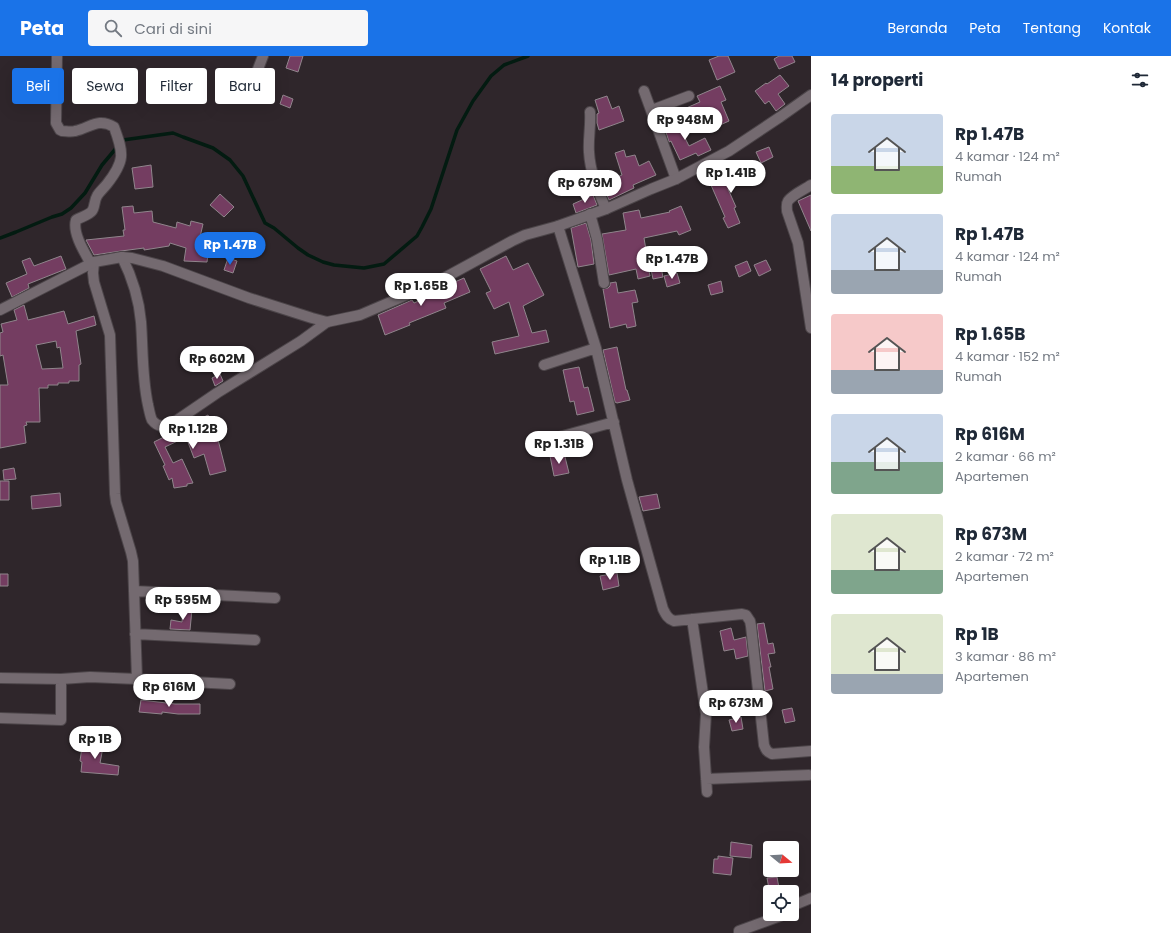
<!DOCTYPE html>
<html lang="id">
<meta charset="utf-8">
<style>
body{margin:0;font-family:Poppins,sans-serif;background:#f6f6f7;color:#1f2937;height:100vh;display:flex;flex-direction:column;font-size:15px;white-space:nowrap}
*{box-sizing:border-box;margin:0}
p{font-size:13px;color:#747a83}
.icon{flex:none;width:22px;height:22px;fill:none;stroke:currentColor;stroke-width:2;stroke-linecap:round;stroke-linejoin:round}
.map{position:relative;flex:1;overflow:hidden}
.details{display:flex;flex-direction:column;background:#fff;width:360px}
.details>*{flex:none}
.banner{position:absolute;left:12px;top:12px;width:380px;height:36px;display:flex;gap:8px}
.needle{width:26px;rotate:108deg}
.tools{position:absolute;left:763px;top:785px;display:grid;gap:8px}
.tools a{display:grid;place-items:center;width:36px;height:36px;border-radius:4px;background:#fff;box-shadow:0 4px 16px #0002;font-size:20px}
.price{position:absolute;translate:-50% -34px;padding:0 9px;border-radius:14px;background:#fff;color:#222;font-size:13px;line-height:26px;filter:drop-shadow(0 1px 2px #0008)}
.price::after{content:'';position:absolute;left:50%;top:24px;width:12px;height:9px;margin-left:-6px;background:inherit;clip-path:polygon(0 0,100% 0,50% 100%)}
.price.on{background:#1a73e8;color:#fff}
ul{padding:0;list-style:none}
li{display:flex;align-items:center;gap:12px;height:100px;padding:0 20px}
li span{display:grid;place-items:center;flex:none;width:112px;height:80px;border-radius:4px;color:#555}
li>.icon{margin-inline-start:auto}
span .icon{width:48px;height:48px;fill:#fffc;stroke-width:1}
li b{font-size:17px}
h2{display:flex;justify-content:space-between;align-items:center;height:48px;padding:0 20px;font-size:17px}
.pill{padding:0 14px;border-radius:4px;background:#fff;box-shadow:0 4px 16px #0002;font-size:14px;line-height:36px}
.pill.on{background:#1a73e8;color:#fff}
header{display:flex;align-items:center;gap:24px;box-sizing:border-box;height:56px;padding:0 20px;background:#1a73e8;color:#fff}
header strong{font-size:19px}
nav{display:flex;gap:22px;margin-inline-start:auto;font-size:14px}
.search{width:280px;height:36px;background:#f6f6f7;display:flex;align-items:center;gap:10px;box-sizing:border-box;padding:0 14px;border-radius:4px;color:#747a83;font-size:15px}
main{display:flex;flex:1;min-height:0}
.map>svg:first-child{display:block}
.lines{fill:none;stroke-linecap:round;stroke-linejoin:round}
.stream{stroke:#031b11;stroke-width:3.5}
.building{fill:#743d61;stroke:#90858c;fill-rule:evenodd}
.street-casing{stroke:#4c4549;stroke-width:12}
.secondary-casing{stroke:#4c4549;stroke-width:12}
.street{stroke:#746a70;stroke-width:10}
.secondary{stroke:#746a70;stroke-width:10}
</style>
<header>
<strong>Peta</strong>
<div class="search"><svg class="icon" aria-label="search" viewBox="0 0 24 24"><circle cx="10" cy="10" r="6"/><path d="M15 15l6 6"/></svg>Cari di sini</div>
<nav><a>Beranda</a><a>Peta</a><a>Tentang</a><a>Kontak</a></nav>
</header>
<main>
<div class="map">
<svg width="811" height="877" viewBox="0 0 811 877">
<rect width="100%" height="100%" fill="#2f262b"/>
<g class="lines">
<path class="stream" d="M0 182 16 176 52 161 62 158 71 152 85 137 102 109 123 84 173 77 183 81 213 92 230 104 243 120 265 167 274 172 298 192 308 199 323 206 334 209 364 212 384 208 417 180 422 171 431 153 457 74 473 45 491 20 504 9 528 0"/>
</g>
<path class="building" d="M290 0H303L298 16 286 12Z
M719 0H728L735 16 717 24 709 4Z
M779 0H792L795 6 779 13 774 3Z
M780 19 789 30 778 38 785 48 776 55 769 45 765 48 755 35 766 27 767 28Z
M720 30 726 44 721 46 729 65 711 73 706 60 690 67 684 53 700 46 697 40Z
M283 39 293 43 290 52 280 48Z
M607 40 612 53 619 50 624 65 599 74 597 67V58L599 57 595 44Z
M685 61 689 70 681 74 689 90 705 82 711 94 698 100 696 97 680 104 671 85 669 86 665 73 670 70 669 68Z
M769 91 773 101 761 107 756 96Z
M624 94 626 101 635 99 639 110 649 105 656 119 633 129 634 132 609 144 603 130 614 125 613 123 622 119 615 97Z
M151 109 153 131 135 133 132 112Z
M751 110 756 120 728 133 736 151 734 152 740 167 728 172 723 162 725 161 711 129Z
M220 138 234 151 224 161 210 149Z
M593 139 597 149 576 157 573 148Z
M811 139V175L798 145Z
M133 150 134 157 152 155 153 166 176 172 177 166 190 170 191 165 203 168 198 190 209 191 207 206 184 205 186 192 170 187 169 190 144 194V192L121 195 94 199 86 184 124 180 123 174H125L122 151Z
M681 150 691 174 679 179 677 175 644 182 646 194 645 195 650 220 638 223 636 213 609 219 602 178 626 174 623 157 639 154 641 162 670 156 669 155Z
M586 167 591 184 594 208 578 211 571 172Z
M61 200 66 213 28 228 29 232 12 241 6 227 27 218 22 205 30 202 34 210Z
M506 200 513 214 528 207 544 239 523 250 532 277 546 274 549 286 495 298 492 286 519 280 509 246 494 253 486 237 491 235 480 213Z
M228 202 237 205 233 217 224 214Z
M766 204 771 214 759 220 754 209Z
M747 205 751 215 739 221 735 210Z
M661 211 663 221 653 223 651 213Z
M677 217 680 227 667 231 664 220Z
M464 222 470 236 444 247 446 252 409 267 410 269 385 279 378 259 412 244 414 247 430 240 429 237Z
M721 225 723 236 711 239 708 229Z
M616 226 618 237 635 234 638 246 632 247 636 270 627 272 626 268 610 272 603 233 608 232 610 230V227Z
M24 249 28 264 64 255 68 268 94 260 96 269 76 275 81 308 79 309V325H69V327H58V329H48V332H39L40 366H26L27 369 24 370 26 387 0 392V329H8L3 299 0 300V277L3 276 1 268 17 264 14 254ZM56 285 57 292 60 291 63 312 42 313 36 289Z
M617 291 626 334H627L630 344 617 347 615 346 603 294Z
M579 311 584 332 588 331 594 355 577 359 574 345 570 346 563 314Z
M220 318 223 325 215 330 212 322Z
M208 359 215 372 226 415 210 419 204 398 194 402 186 381 165 391 173 407 182 403 193 427 187 428V430L174 432 172 422 169 424 163 410 165 409 154 386Z
M564 397 569 417 554 420 550 400Z
M14 412 16 423 4 424 3 414Z
M0 425H9V444H0Z
M60 437 61 450 32 453 31 440Z
M657 438 660 452 643 455 639 441Z
M617 517 619 530 603 534 600 520Z
M0 518H8V530H0Z
M183 552 192 553 190 574 170 573 171 564 182 566Z
M764 567 768 588 773 587 775 597 768 598 771 611H769L773 633 765 635 757 568Z
M731 572 734 584 746 581 748 600 736 603 734 593 724 595 720 575Z
M141 644 175 648H200V658H178L162 656V658L139 656Z
M792 652 795 665 785 667 782 654Z
M741 661 743 673 732 675 729 664Z
M83 684 99 686 98 690 103 691 100 707 119 710 118 719 81 716 82 706 80 705Z
M731 786 752 789 751 802 730 800Z
M718 800 733 802 731 819 713 817 714 803H718Z
M777 821 779 832 769 833 767 822Z"/>
<g class="lines">
<g class="street-casing">
<path id="street" d="M57 0 56 67 60 74 62 75C66 75 71 76 75 75 90 72 98 61 114 71 124 98 125 105 107 128 104 132 99 136 97 140 94 145 95 151 92 155 89 159 81 161 76 164 72 177 85 197 91 208
M258 13 263 0
M644 35 676 123
M652 54 689 40
M590 56C591 70 588 83 589 96 590 116 598 135 606 153
M811 129C805 133 792 139 788 145 786 148 787 152 787 155L798 187 811 272
M590 158 597 183 604 227
M558 170 596 292 627 424 663 553C666 559 668 563 674 565L742 558 746 559 750 565 751 570 764 689C766 694 767 696 772 698L811 695
M122 201C132 221 139 243 141 266 143 293 142 322 148 349 149 353 150 360 152 364 158 372 166 371 173 367L217 337 301 285 327 266
M94 206 93 217 94 226 110 279 115 438 116 446 131 496 133 505 137 623
M544 309 596 292
M559 381 614 366
M134 535 275 542
M692 563 706 658 704 691 707 736
M135 578 255 584
M0 622 61 623 90 621 137 623 230 628
M0 662 61 664V623
M706 723 809 719
M792 850 811 842
M739 877V875L780 860 781 858"/>
</g>
<g class="secondary-casing">
<path id="secondary" d="M0 254 94 206 122 201 132 202 163 210 249 242 312 262 327 266 360 259 435 227 512 185 525 179 558 170 606 153 651 133 676 123 729 95 780 61 811 39"/>
</g>
<use href="#street" class="street"/>
<use href="#secondary" class="secondary"/>
</g>
</svg>
<div class="tools">
<a><svg class="needle" viewBox="-14 -14 28 28"><path d="M0-13l5 13h-10z" fill="#e53935"/><path d="M0 13l5-13h-10z" fill="#747a83"/></svg></a>
<a><svg class="icon" aria-label="locate" viewBox="0 0 24 24"><circle cx="12" cy="12" r="6"/><path d="M12 2v4M12 18v4M2 12h4M18 12h4"/></svg></a>
</div>
<b class="price" style="left:685px;top:85px">Rp 948M</b>
<b class="price" style="left:731px;top:138px">Rp 1.41B</b>
<b class="price" style="left:585px;top:148px">Rp 679M</b>
<b class="price on" style="left:230px;top:210px">Rp 1.47B</b>
<b class="price" style="left:672px;top:224px">Rp 1.47B</b>
<b class="price" style="left:421px;top:251px">Rp 1.65B</b>
<b class="price" style="left:217px;top:324px">Rp 602M</b>
<b class="price" style="left:193px;top:394px">Rp 1.12B</b>
<b class="price" style="left:559px;top:409px">Rp 1.31B</b>
<b class="price" style="left:610px;top:525px">Rp 1.1B</b>
<b class="price" style="left:183px;top:565px">Rp 595M</b>
<b class="price" style="left:169px;top:652px">Rp 616M</b>
<b class="price" style="left:736px;top:668px">Rp 673M</b>
<b class="price" style="left:95px;top:704px">Rp 1B</b>
<div class="banner">
<a class="pill on">Beli</a>
<a class="pill">Sewa</a>
<a class="pill">Filter</a>
<a class="pill">Baru</a>
</div>
</div>
<section class="details">
<h2>14 properti<svg class="icon" aria-label="filters" viewBox="0 0 24 24"><path d="M4 7h16M4 17h16"/><circle cx="9" cy="7" r="2"/><circle cx="15" cy="17" r="2"/></svg></h2>
<ul>
<li><span style="background:linear-gradient(#c9d6e8 65%,#8fb573 0)"><svg class="icon" aria-label="home" viewBox="0 0 24 24"><path d="M3 11l9-7 9 7M6 9v11h12V9"/></svg></span><div><b>Rp 1.47B</b><p>4 kamar · 124 m²</p><p>Rumah</p></div></li>
<li><span style="background:linear-gradient(#c9d6e8 70%,#9aa5b1 0)"><svg class="icon" aria-label="home" viewBox="0 0 24 24"><path d="M3 11l9-7 9 7M6 9v11h12V9"/></svg></span><div><b>Rp 1.47B</b><p>4 kamar · 124 m²</p><p>Rumah</p></div></li>
<li><span style="background:linear-gradient(#f6c9c9 70%,#9aa5b1 0)"><svg class="icon" aria-label="home" viewBox="0 0 24 24"><path d="M3 11l9-7 9 7M6 9v11h12V9"/></svg></span><div><b>Rp 1.65B</b><p>4 kamar · 152 m²</p><p>Rumah</p></div></li>
<li><span style="background:linear-gradient(#c9d6e8 60%,#7fa58c 0)"><svg class="icon" aria-label="home" viewBox="0 0 24 24"><path d="M3 11l9-7 9 7M6 9v11h12V9"/></svg></span><div><b>Rp 616M</b><p>2 kamar · 66 m²</p><p>Apartemen</p></div></li>
<li><span style="background:linear-gradient(#dfe7d0 70%,#7fa58c 0)"><svg class="icon" aria-label="home" viewBox="0 0 24 24"><path d="M3 11l9-7 9 7M6 9v11h12V9"/></svg></span><div><b>Rp 673M</b><p>2 kamar · 72 m²</p><p>Apartemen</p></div></li>
<li><span style="background:linear-gradient(#dfe7d0 75%,#9aa5b1 0)"><svg class="icon" aria-label="home" viewBox="0 0 24 24"><path d="M3 11l9-7 9 7M6 9v11h12V9"/></svg></span><div><b>Rp 1B</b><p>3 kamar · 86 m²</p><p>Apartemen</p></div></li>
</ul>
</section>
</main>
